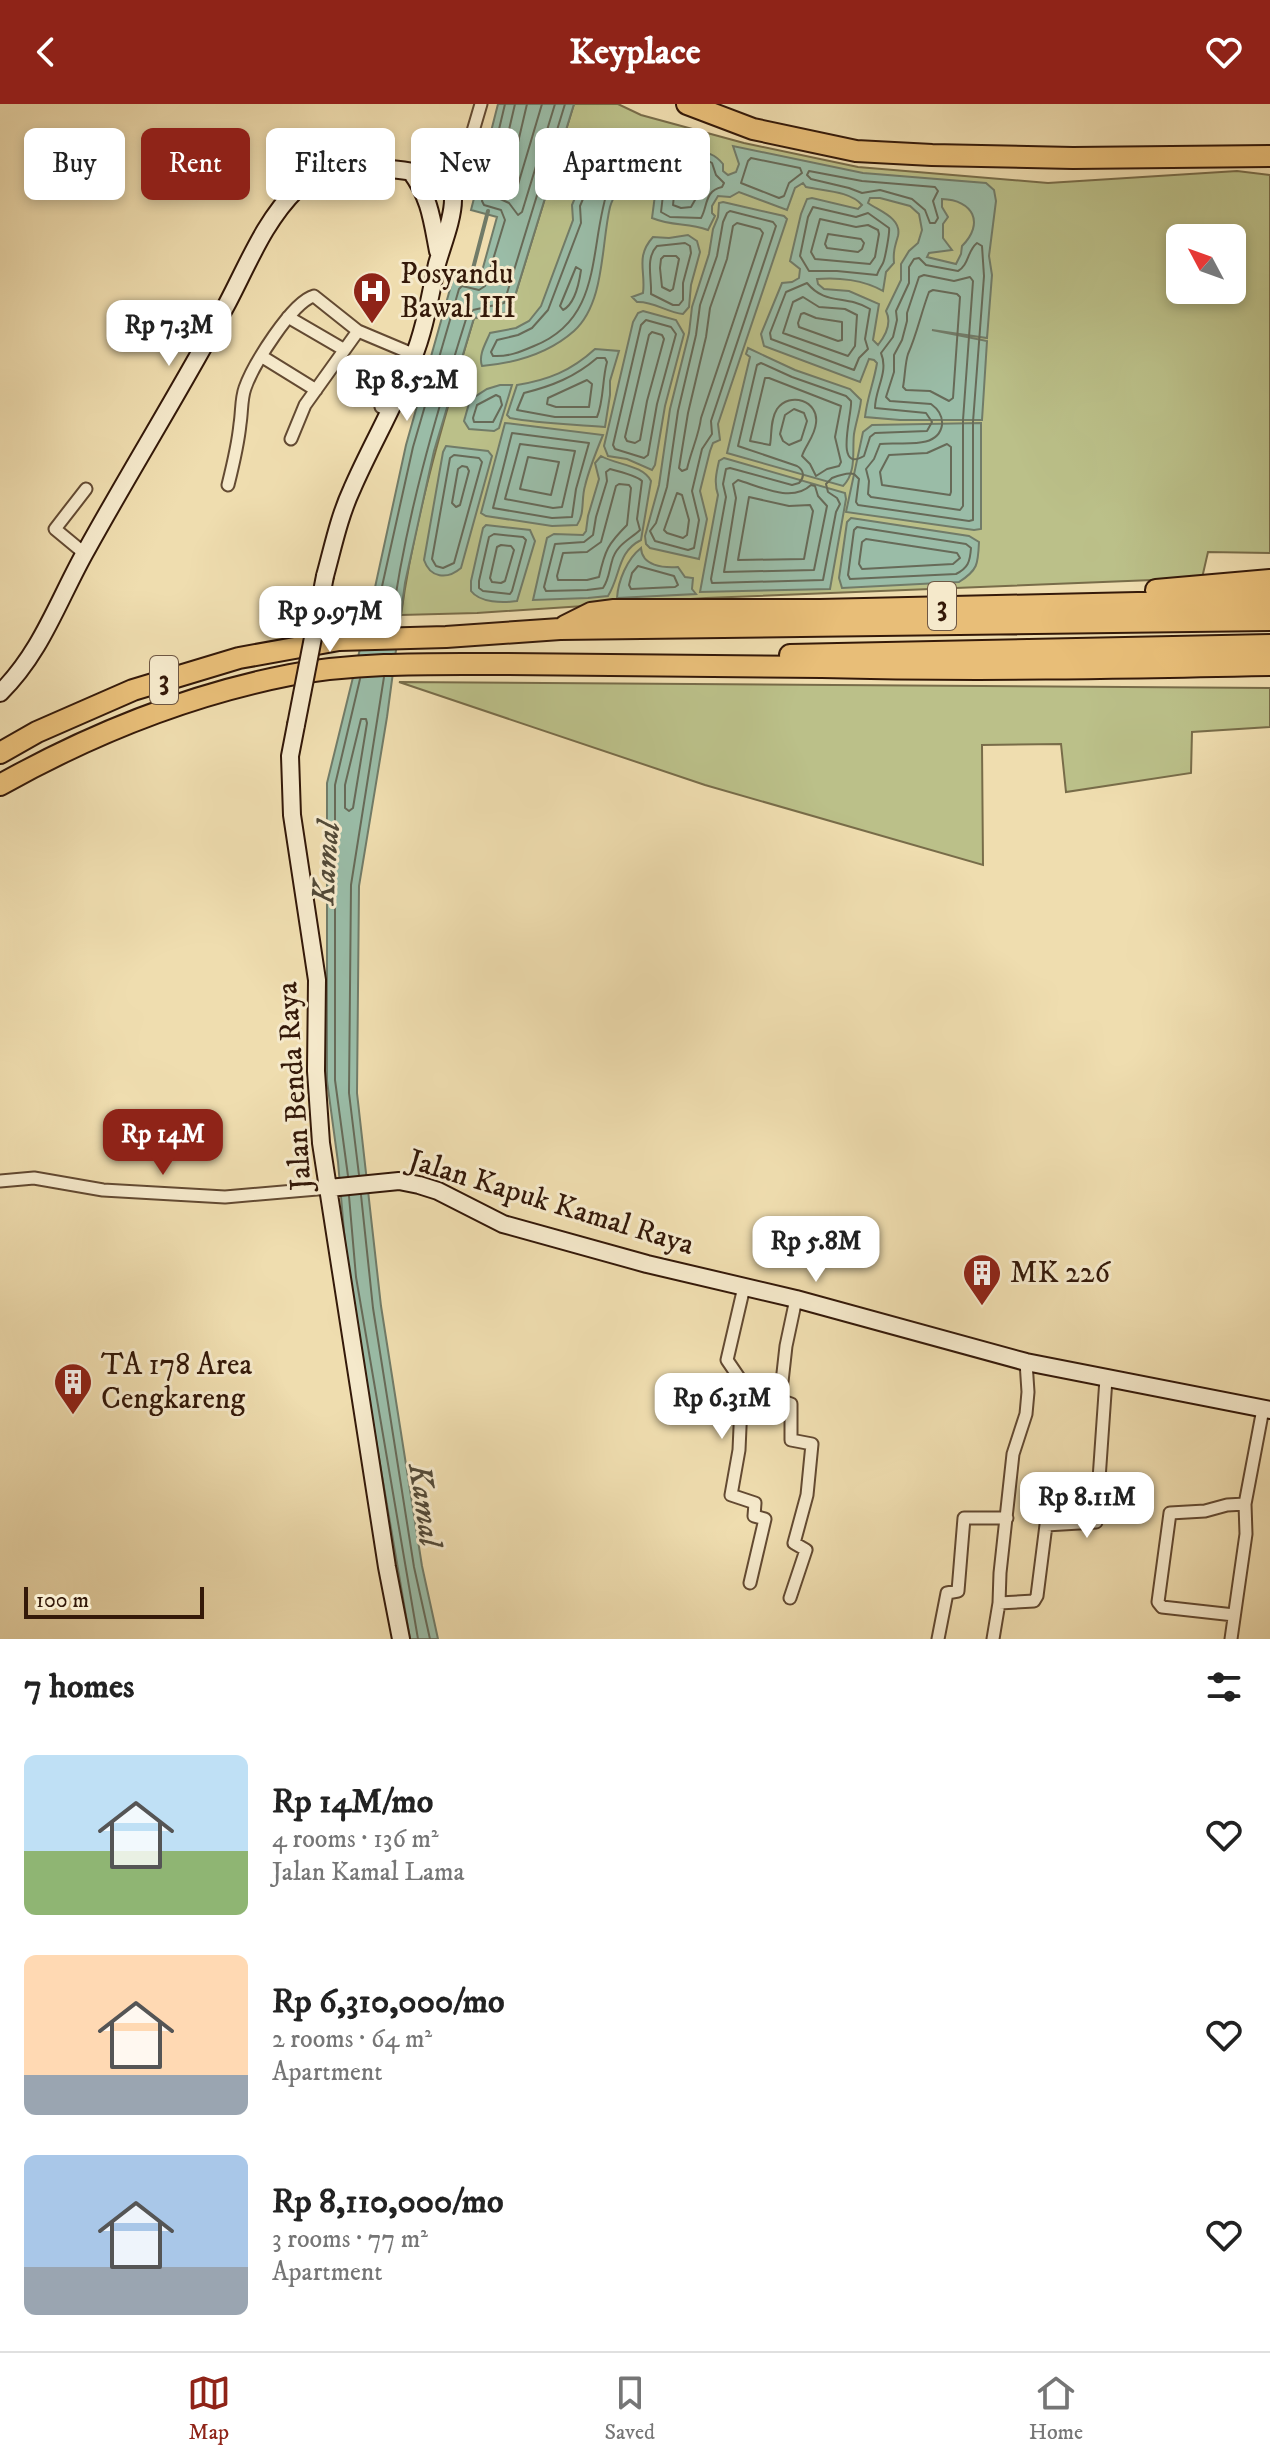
<!DOCTYPE html>
<meta charset="utf-8">
<style>
body{margin:0;font-family:"IM FELL DW Pica",serif;background:#f6f6f6;color:#222;height:100vh;display:flex;flex-direction:column;font-size:30px;white-space:nowrap}
*{box-sizing:border-box;margin:0}
p{font-size:26px;color:#767676}
.icon{flex:none;width:44px;height:44px;fill:none;stroke:currentColor;stroke-width:2;stroke-linecap:round;stroke-linejoin:round}
.map{position:relative;height:1535px;overflow:hidden}
.details{display:flex;flex-direction:column;background:#fff;flex:1}
.details>*{flex:none}
.hud{position:absolute;left:24px;top:24px;width:800px;height:72px;display:flex;gap:16px}
.needle{width:52px;rotate:311deg}
.controls{position:absolute;left:1166px;top:120px;display:grid;gap:16px}
.controls a{display:grid;place-items:center;width:80px;height:80px;border-radius:12px;background:#fff;box-shadow:0 4px 12px #0003;font-size:40px}
.scale{position:absolute;left:24px;bottom:20px;width:180px;box-sizing:border-box;padding-left:8px;border:4px solid #341909;border-top:0;font-size:22px;line-height:28px;white-space:nowrap;color:#341909;-webkit-text-stroke:6px #f5e9cb;paint-order:stroke}
.price{position:absolute;translate:-50% -68px;padding:0 18px;border-radius:16px;background:#fff;color:#222;font-size:26px;line-height:52px;filter:drop-shadow(0 2px 4px #0008)}
.price::after{content:'';position:absolute;left:50%;top:48px;width:24px;height:18px;margin-left:-12px;background:inherit;clip-path:polygon(0 0,100% 0,50% 100%)}
.price.selected{background:#8f2418;color:#fff}
ul{padding:0;list-style:none}
li{display:flex;align-items:center;gap:24px;height:200px;padding:0 24px}
li span{display:grid;place-items:center;flex:none;width:224px;height:160px;border-radius:12px;color:#555}
li>.icon{margin-inline-start:auto}
span .icon{width:96px;height:96px;fill:#fffc;stroke-width:1}
li b{font-size:34px}
h2{display:flex;justify-content:space-between;align-items:center;height:96px;padding:0 24px;font-size:34px}
.tag{padding:0 28px;border-radius:12px;background:#fff;box-shadow:0 4px 12px #0003;font-size:28px;line-height:72px}
.tag.selected{background:#8f2418;color:#fff}
header{display:flex;justify-content:space-between;align-items:center;height:104px;padding:0 24px;background:#8f2418;color:#fff;font-size:36px;font-weight:700}
.tabs{display:flex;justify-content:space-around;align-items:center;height:112px;border-top:2px solid #e0e0e0;background:#fff;font-size:22px;color:#767676}
.tabs a{display:grid;justify-items:center;gap:4px}
.tabs .selected{color:#8f2418}
.map>svg:first-child{display:block}
.green{fill:#bbc089;stroke:#786c49;stroke-width:2;fill-rule:evenodd}
.water{fill:#9abca7;stroke:#717b68;stroke-width:2;fill-rule:evenodd}
.lines{fill:none;stroke-linecap:round;stroke-linejoin:round}
.shore{stroke:#676a58;stroke-width:2}
.stream{stroke:#717b68;stroke-width:4}
.minor-casing{stroke:#634a32;stroke-width:15}
.secondary-casing{stroke:#341909;stroke-width:20}
.motorway-casing{stroke:#341909;stroke-width:24}
.minor{stroke:#f5e9cb;stroke-width:11}
.secondary{stroke:#f5e9cb;stroke-width:16}
.motorway{stroke:#e8be78;stroke-width:20}
.secondary-bridge-casing{stroke:#341909;stroke-width:20;stroke-linecap:butt}
.secondary-bridge{stroke:#f5e9cb;stroke-width:16}
.labels{text-anchor:middle;dominant-baseline:central;stroke-width:6;stroke-linejoin:round;paint-order:stroke}
.shield{fill:#f5e9cb;stroke:#6e5743;stroke-width:2}
.shield-label{font-size:28px;font-weight:bold;fill:#341909}
.poi-label{font-size:30px;fill:#341909;stroke:#f5e9cb;text-anchor:start}
.street-label{font-size:30px;fill:#341909;stroke:#f5e9cb}
.water-label{font-size:32px;font-style:italic;fill:#534a38;stroke:#f5e9cb}
</style>
<header><svg class="icon" aria-label="back" viewBox="0 0 24 24"><path d="M15 5l-7 7 7 7"/></svg>Keyplace<svg class="icon" aria-label="heart" viewBox="0 0 24 24"><path d="M12 20l-8-8c-3-5 5-10 8-4 3-6 11-1 8 4z"/></svg></header>
<div class="map">
<svg width="1270" height="1535" viewBox="0 0 1270 1535">
<rect width="100%" height="100%" fill="#efddaf"/>
<filter id="stains"><feTurbulence type="fractalNoise" baseFrequency=".0025" numOctaves="4"/><feColorMatrix values="0 0 0 0 .2 0 0 0 0 .09 0 0 0 0 .02 0 0 0 .5 -.17"/></filter>
<radialGradient id="worn" r=".72"><stop offset=".6" stop-color="#630" stop-opacity="0"/><stop offset="1" stop-color="#630" stop-opacity=".3"/></radialGradient>
<path class="green" d="M574 0H618L641 11 744 39 858 63 1048 79 1237 67 1270 71V449L1208 448 1202 474 706 494 477 509 401 511C415 409 445 312 474 214L510 208ZM1180 134H1232V186H1180Z
M399 578 1270 584V623L1192 628 1191 669 1066 688 1061 640 982 641 983 761 705 681Z"/>
<path class="water" d="M498 0H574L510 208 474 214 434 347 405 479 387 613 359 782 357 989 381 1202 422 1462 438 1535H410L348 1173 338 1058 327 977V679L374 488 406 341 454 171 479 178 497 113 471 106Z
M679 29 694 35 692 43 694 47C707 48 715 50 723 60V67L728 71 736 68 739 60 733 42 863 69 986 79 994 86 996 97 989 152 992 171 987 234 932 226 987 237 982 316H900L865 313C867 294 874 278 877 259L874 256 869 255 860 278 764 242 761 230 782 179 792 178 799 174 800 165 790 157 801 110 807 95 812 94 858 105 862 101C850 87 824 87 806 83L803 79 795 84 787 106 739 88 730 93 718 92 712 102V109L715 112 708 126C687 118 674 123 652 114L660 53ZM880 94 910 102 919 110 922 126 918 139 909 147 901 160V176L886 207C892 219 886 231 878 241L873 236 879 200 849 187 824 185 818 180 817 175C838 173 864 176 883 187L886 168 894 159C893 148 895 142 898 132 902 114 879 107 868 99L870 94ZM942 95C973 96 985 119 962 142L961 150 956 160 927 153 929 149 952 146 943 134V120L948 113 942 103Z
M602 62C610 64 616 71 617 79 618 88 612 95 610 103 601 141 605 199 574 227 548 250 516 259 482 262 478 251 486 239 490 229L516 224 529 217 541 202 573 116 572 101 588 63 597 66Z
M723 98 784 112 787 115 718 320 720 336 713 339 710 347 700 387 707 415 699 455 650 444 646 440 645 432 659 381 670 305 689 229 692 203 709 150 713 125 718 113 719 99Z
M688 131 697 137 700 148 691 181 689 203 683 210C666 208 653 197 637 198L632 193 643 189C646 167 635 153 653 133L669 134Z
M643 207 676 216 684 230 665 302 655 361 652 366 627 355 608 352 604 342 633 218 638 209Z
M748 244 795 266 850 285 861 296C860 307 856 318 854 330 852 347 857 368 843 382L727 349 750 253 746 250Z
M595 245 619 247 610 277V291L605 323C573 320 542 320 510 314L507 311 517 281C548 276 571 267 595 245Z
M500 281H512L499 324 494 327 469 325 464 317 470 296 487 285Z
M505 319 603 331C596 348 589 365 585 382 581 395 585 410 577 421L552 422 486 412 481 409Z
M981 319V425L974 426 846 408 863 328 872 321Z
M446 342 488 347 492 352 461 464C447 476 430 474 424 456L443 348Z
M601 352C617 361 643 361 651 377L641 436C617 448 621 471 608 492L588 494 533 496 547 434 554 430 583 431 586 427 588 412 599 375 595 359Z
M724 354 845 389 846 395 830 485 700 488 718 391C714 379 716 370 719 357Z
M851 414 969 432 979 438C978 460 978 466 959 478L842 484 839 474 847 418Z
M486 421 530 426 535 437 517 497C503 499 480 499 471 487V477L483 424Z
M641 444C642 462 663 464 678 463L685 473 693 474 692 485 696 490 617 494C618 477 627 455 641 444Z"/>
<g class="lines">
<path class="shore" d="M515 0 494 90 496 93 509 99 518 111 522 108 555 0
M527 0 508 81 512 86 517 84 542 0
M680 43 690 53 705 55 712 59 716 71 724 79 722 83C704 87 708 102 701 114L670 113 661 108 667 57Z
M751 54 800 64 802 69 789 79 784 92 779 94 741 79 748 57Z
M680 60 703 66 707 75 691 103 681 104 673 101 677 63Z
M809 67 862 77 935 83 938 87 933 97 938 114 935 119H930L925 106 912 95 880 86 862 89 849 84 811 75 807 71Z
M605 73 609 82C588 141 605 214 534 242 520 248 508 253 493 252L491 248 497 236 518 231 532 224 548 206 581 119 580 102 591 76 594 74Z
M813 103 856 113 868 109 889 124C890 128 885 155 883 159 881 163 878 167 877 171L837 167H809L800 152 808 113Z
M730 107 773 118 776 122 711 317 712 330 702 345 692 387 699 416 694 444 688 446 655 437 650 427 656 419 667 383 678 307 696 231 700 201 717 152 723 118 727 109Z
M820 115 856 123 868 121 878 126 879 130 875 153 870 160 815 155 811 148Z
M737 119 760 125 763 129 701 314C699 331 691 347 687 365L682 367 679 364 688 309 706 233 710 204 727 155 733 122Z
M828 130 861 135 864 139 862 145 858 148 827 144 825 140Z
M685 139 690 142 691 149 683 179V196L679 201H673L651 190C652 174 645 154 657 142Z
M977 139 982 142 984 172 973 318V416L969 417 858 401 856 398 859 375 854 370C848 368 837 372 832 374L826 380 828 388 837 394 840 400 836 408 823 476 712 479 711 475 726 393 723 380 726 365 730 364 792 381 799 379C805 373 804 366 797 362L738 342 757 261 761 259 792 273 846 292 851 297C853 307 833 370 864 352L870 333 875 329 927 327 932 318 926 309 875 304C875 285 889 268 881 249L893 233 897 216 896 207 909 179V163L914 155 919 154 926 161 958 167C969 161 967 147 977 139Z
M664 152H676L679 155 673 185 670 187 662 183 660 164 661 155Z
M576 163 581 166C579 180 575 200 563 206L560 202Z
M924 171 954 177 970 173 973 177 963 316V402L960 406 871 393 868 390 869 377 866 365 874 355 880 340C898 337 938 347 942 321 943 311 938 305 931 300L890 297 886 293 894 268V251L902 236 907 217V209L919 173Z
M807 179C826 202 845 190 870 205L865 235 868 245 859 254 854 266 771 235 770 229 786 188Z
M933 186 957 190 960 193 953 294 949 297 930 287 906 286 903 283C905 273 905 259 908 250 917 230 921 209 929 188Z
M803 193 819 203 845 205 857 211 855 242 848 252 783 229 793 198Z
M804 209 816 214 842 218V236L838 237 799 223 798 219 801 210Z
M646 216 671 223 676 230 657 300 648 351 644 354 615 345 613 341 641 221Z
M652 228 662 231 664 235 647 297 640 336 635 339 627 337 625 333 649 231Z
M597 254H605L607 258C602 276 604 296 597 313H555L517 306 524 289C552 282 575 273 597 254Z
M765 274H769L841 302 835 333 841 358 839 362 827 365 816 372 810 360 802 352C805 342 815 332 816 319 819 297 790 287 777 305 770 316 772 330 770 341L750 337Z
M587 276 592 280 589 303H556L547 300 548 294Z
M496 291 500 293 502 301 493 318H474L473 314 477 301Z
M794 305 804 309 807 317 801 336 789 341 783 337 780 330 785 311Z
M512 329 589 339 576 385 572 413 552 414 493 404Z
M520 340 575 347 562 403 553 404 505 395Z
M947 340 951 343V388L950 391 882 381 880 368 889 351 927 349Z
M454 351 479 354 482 358 454 459 443 464 436 462 432 455 450 354Z
M528 353 559 358 551 391 520 385Z
M462 362 467 363 469 367 460 401 456 403 452 399 458 365Z
M610 365C618 367 637 372 642 377L637 415 640 426C629 436 616 441 612 457 609 467 609 475 603 484L587 486 546 487 544 483 555 440 584 438 593 431 596 413 607 377 606 368Z
M738 376C761 383 792 399 811 381L815 382 818 392 827 402 814 466 724 468 736 394 733 380Z
M619 380 629 381 631 384 627 421C608 440 605 446 599 473L587 476H558L557 472 563 449 587 448 601 438 616 382Z
M677 389 682 391 689 416 687 431 683 434 667 429 664 426Z
M749 393 789 402 810 401 813 407 804 455 738 456Z
M857 423 966 440 971 444C970 458 968 464 956 470L850 475 848 471 854 426Z
M494 430 523 433 526 436 512 487 510 490 483 487 479 484V477L489 433Z
M866 435 957 449 960 454 953 460 862 465 859 460 862 438Z
M501 441 511 442 514 446 505 477 501 479 492 478 490 474 497 443Z
M638 462 674 472 678 481 675 483 631 485 629 481 632 469Z
M373 523 413 343 459 185 462 182 479 186 485 182 505 116 501 106 484 101 482 97 505 0
M391 523C405 416 435 314 467 212L473 206 504 199 565 0
M361 615H366L367 619 353 704 349 707 345 704V681Z
M359 1071 349 989 351 781 384 573
M348 1072 335 976V681L360 575
M361 1091 373 1204 414 1463 430 1535
M349 1092 356 1173 418 1535"/>
<path class="stream" d="M469 180 488 107"/>
<g class="minor-casing">
<path id="minor" d="M453 95 481 0
M288 213 343 245
M261 252 316 286
M381 303 387 294 396 295
M291 335 305 301 358 227 415 251
M228 381C233 361 238 341 240 320 242 308 241 295 245 284 253 261 292 198 314 192L358 227
M84 449 55 425 86 385
M0 1077 34 1074 103 1086 225 1093 329 1084
M744 1183 727 1256 742 1278 739 1346 731 1391 755 1399 754 1412 765 1415 750 1479
M790 1494 806 1446 794 1439 807 1391 812 1340 791 1336V1300L780 1296 786 1242 796 1195
M999 1499 1000 1469 1013 1350 1026 1310 1028 1288 1026 1258
M1234 1511 1162 1503 1158 1498 1170 1409 1205 1407 1227 1401 1245 1400
M938 1535 947 1489 958 1487 964 1414H1007
M993 1535 999 1499 1034 1497 1037 1492 1046 1421 1096 1418 1106 1275
M1231 1535 1246 1430 1245 1400 1263 1305"/>
</g>
<g class="secondary-casing">
<path id="secondary" d="M411 68C430 94 432 116 438 147
M423 70 468 46
M0 589C42 548 59 494 87 445 133 362 183 282 228 198 248 160 265 116 297 85 318 65 349 63 376 64 398 66 453 67 453 96 453 115 442 142 437 160 430 191 425 225 413 254 396 300 371 341 352 385 339 413 333 443 325 472
M296 621 290 652 292 711 317 876 316 967 321 1039 387 1463 401 1535
M329 1084 399 1077 419 1081 438 1087 503 1120 647 1160 796 1195 1026 1258 1270 1306"/>
</g>
<g class="motorway-casing">
<path id="motorway" d="M687 0 753 25 856 47 932 51 1073 54 1270 52
M1156 486 1270 476
M565 522 591 509 614 506H820L1270 496
M790 551 1270 541
M0 649 37 628 133 586 239 554 339 536 446 533 560 525 1270 516
M0 681C91 630 188 591 290 571 360 558 433 560 504 560 610 560 716 561 822 563 970 567 1121 564 1270 561"/>
</g>
<use href="#minor" class="minor"/>
<use href="#secondary" class="secondary"/>
<use href="#motorway" class="motorway"/>
<g class="secondary-bridge-casing">
<path id="secondary-bridge" d="M296 621 325 472"/>
</g>
<use href="#secondary-bridge" class="secondary-bridge"/>
</g>
<defs>
<g id="hospital-pin" transform="scale(2)"><path d="M0 17L-7.5 6A9.5 9.5 0 1 1 7.5 6Z" fill="#8f2418" stroke="#f5e9cb"/><path d="M-5-5h3v3.5h4V-5h3V5h-3V1.5h-4V5h-3Z" fill="#fff"/></g>
<g id="building-pin" transform="scale(2)"><path d="M0 17L-7.5 6A9.5 9.5 0 1 1 7.5 6Z" fill="#8f2418" stroke="#f5e9cb"/><path d="M-4-6H4V6H1V3H-1V6H-4ZM-2.5-4.3h1.7v1.8h-1.7ZM.8-4.3h1.7v1.8H.8ZM-2.5-1h1.7V.8h-1.7ZM.8-1h1.7V.8H.8Z" fill="#fff"/></g>
</defs>
<g fill-rule="evenodd">
<use href="#hospital-pin" x="372" y="187"/>
<use href="#building-pin" x="982" y="1169"/>
<use href="#building-pin" x="73" y="1278"/>
</g>
<g class="labels">
<g class="shield">
<rect x="928" y="478" width="28" height="48" rx="6"/>
<rect x="150" y="552" width="28" height="48" rx="6"/>
</g>
<g class="shield-label">
<text x="942" y="502">3</text>
<text x="164" y="576">3</text>
</g>
<g class="poi-label">
<text x="400" y="170">Posyandu<tspan x="400" dy="34">Bawal III</tspan></text>
<text x="1010" y="1169">MK 226</text>
<text x="101" y="1261">TA 178 Area<tspan x="101" dy="34">Cengkareng</tspan></text>
</g>
<g class="street-label">
<text transform="translate(295 982) rotate(-94)">Jalan Benda Raya</text>
<text transform="translate(551 1099) rotate(17)">Jalan Kapuk Kamal Raya</text>
</g>
<g class="water-label">
<text transform="translate(327 759) rotate(-86)">Kamal</text>
<text transform="translate(424 1401) rotate(82)">Kamal</text>
</g>
</g>
<rect width="100%" height="100%" filter="url(#stains)"/>
<rect width="100%" height="100%" fill="url(#worn)"/>
</svg>
<div class="controls">
<a><svg class="needle" viewBox="-14 -14 28 28"><path d="M0-13l5 13h-10z" fill="#e53935"/><path d="M0 13l5-13h-10z" fill="#767676"/></svg></a>
</div>
<div class="scale">100 m</div>
<b class="price" style="left:169px;top:264px">Rp 7.3M</b>
<b class="price" style="left:407px;top:319px">Rp 8.52M</b>
<b class="price" style="left:330px;top:550px">Rp 9.97M</b>
<b class="price selected" style="left:163px;top:1073px">Rp 14M</b>
<b class="price" style="left:816px;top:1180px">Rp 5.8M</b>
<b class="price" style="left:722px;top:1337px">Rp 6.31M</b>
<b class="price" style="left:1087px;top:1436px">Rp 8.11M</b>
<div class="hud">
<a class="tag">Buy</a>
<a class="tag selected">Rent</a>
<a class="tag">Filters</a>
<a class="tag">New</a>
<a class="tag">Apartment</a>
</div>
</div>
<section class="details">
<h2>7 homes<svg class="icon" aria-label="filters" viewBox="0 0 24 24"><path d="M4 7h16M4 17h16"/><circle cx="9" cy="7" r="2"/><circle cx="15" cy="17" r="2"/></svg></h2>
<ul>
<li><span style="background:linear-gradient(#bfe0f5 60%,#8fb573 0)"><svg class="icon" aria-label="home" viewBox="0 0 24 24"><path d="M3 11l9-7 9 7M6 9v11h12V9"/></svg></span><div><b>Rp 14M/mo</b><p>4 rooms · 136 m²</p><p>Jalan Kamal Lama</p></div><svg class="icon" aria-label="heart" viewBox="0 0 24 24"><path d="M12 20l-8-8c-3-5 5-10 8-4 3-6 11-1 8 4z"/></svg></li>
<li><span style="background:linear-gradient(#ffd9b3 75%,#9aa5b1 0)"><svg class="icon" aria-label="home" viewBox="0 0 24 24"><path d="M3 11l9-7 9 7M6 9v11h12V9"/></svg></span><div><b>Rp 6,310,000/mo</b><p>2 rooms · 64 m²</p><p>Apartment</p></div><svg class="icon" aria-label="heart" viewBox="0 0 24 24"><path d="M12 20l-8-8c-3-5 5-10 8-4 3-6 11-1 8 4z"/></svg></li>
<li><span style="background:linear-gradient(#a9c7e8 70%,#9aa5b1 0)"><svg class="icon" aria-label="home" viewBox="0 0 24 24"><path d="M3 11l9-7 9 7M6 9v11h12V9"/></svg></span><div><b>Rp 8,110,000/mo</b><p>3 rooms · 77 m²</p><p>Apartment</p></div><svg class="icon" aria-label="heart" viewBox="0 0 24 24"><path d="M12 20l-8-8c-3-5 5-10 8-4 3-6 11-1 8 4z"/></svg></li>
</ul>
</section>
<nav class="tabs">
<a class="selected"><svg class="icon" aria-label="map" viewBox="0 0 24 24"><path d="M3 6l6-2 6 2 6-2v14l-6 2-6-2-6 2zM9 4v14M15 6v14"/></svg>Map</a>
<a><svg class="icon" aria-label="saved" viewBox="0 0 24 24"><path d="M7 4h10v16l-5-4-5 4z"/></svg>Saved</a>
<a><svg class="icon" aria-label="home" viewBox="0 0 24 24"><path d="M3 11l9-7 9 7M6 9v11h12V9"/></svg>Home</a>
</nav>
